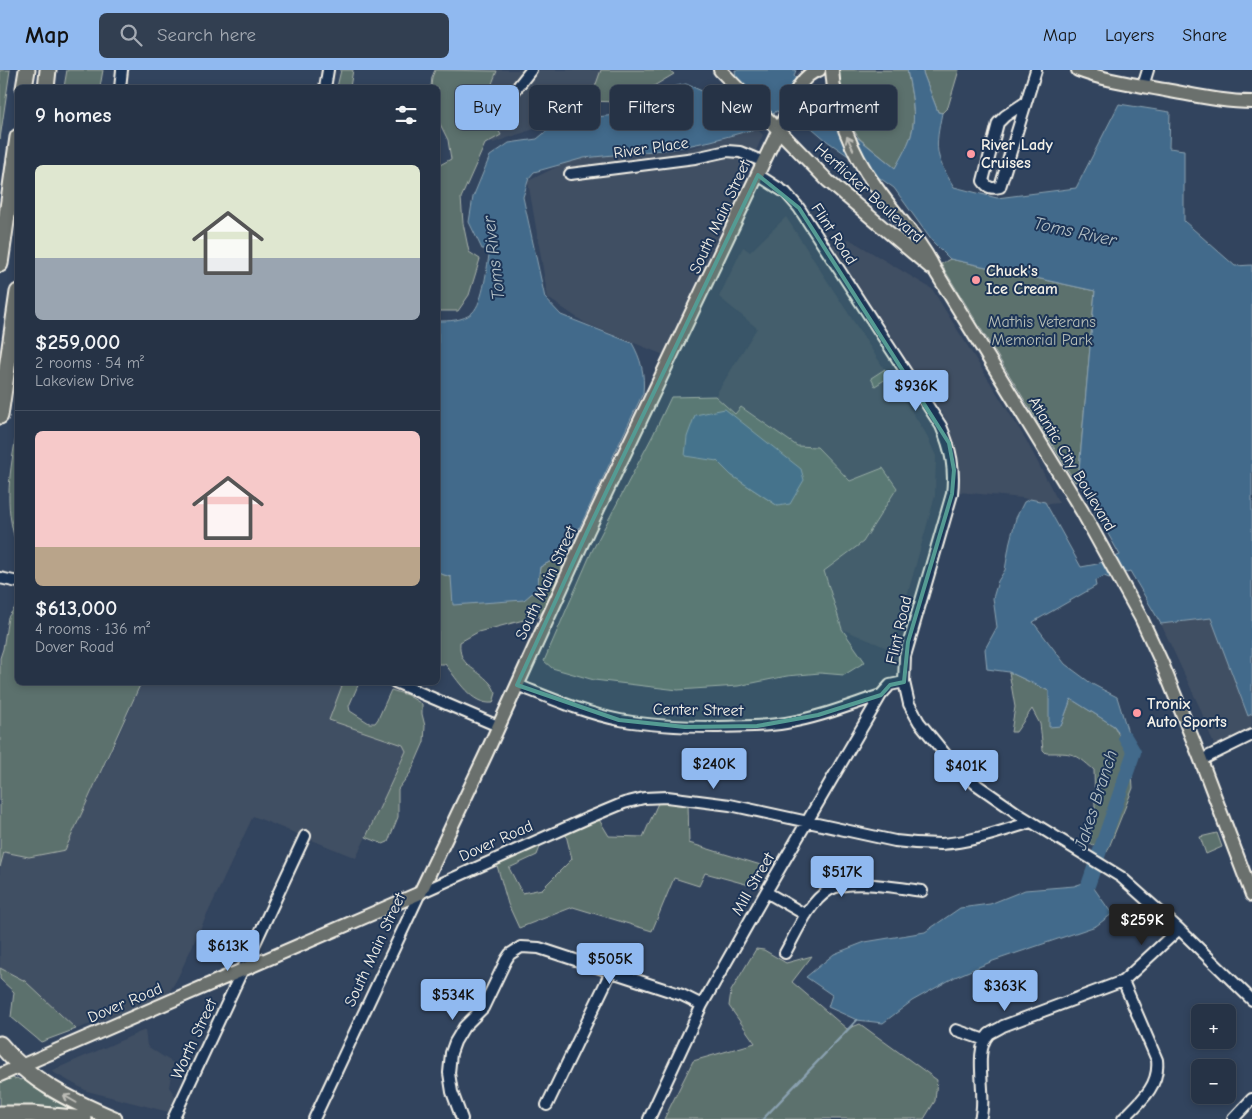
<!DOCTYPE html>
<meta charset="utf-8">
<style>
body{margin:0;font-family:"Comic Neue",sans-serif;background:#323f51;color:#f1f3f6;height:100vh;display:flex;flex-direction:column;font-size:19px;white-space:nowrap}
*{box-sizing:border-box;margin:0}
p{font-size:16px;color:#a4aab3}
.icon{flex:none;width:28px;height:28px;fill:none;stroke:currentColor;stroke-width:2;stroke-linecap:round;stroke-linejoin:round}
.map{position:relative;flex:1;overflow:hidden}
.panel{position:absolute;left:15px;top:15px;width:425px;height:600px;display:flex;flex-direction:column;background:#263346;border-radius:8px;box-shadow:0 2px 8px #0003,0 0 0 1px #424e5f}
.panel>*{flex:none}
.banner{position:absolute;left:455px;top:15px;width:475px;height:45px;display:flex;gap:10px}
.controls{position:absolute;left:1191px;top:934px;display:grid;gap:10px}
.controls a{display:grid;place-items:center;width:45px;height:45px;border-radius:8px;background:#263346;box-shadow:0 2px 8px #0003,0 0 0 1px #424e5f;font-size:25px}
.price{position:absolute;translate:-50% -42px;padding:0 11px;border-radius:5px;background:#90b9f0;color:#111;font-size:16px;line-height:32px;filter:drop-shadow(0 1px 2px #0008)}
.price::after{content:'';position:absolute;left:50%;top:30px;width:15px;height:11px;margin-left:-8px;background:inherit;clip-path:polygon(0 0,100% 0,50% 100%)}
.price.selected{background:#222;color:#fff}
ul{padding:0;list-style:none}
li{display:grid;align-content:center;gap:10px;height:265px;padding:0 20px}
li+li{border-top:1px solid #424e5f}
li span{display:grid;place-items:center;height:155px;border-radius:8px;color:#555}
li>.icon{margin-inline-start:auto}
span .icon{width:90px;height:90px;fill:#fffc;stroke-width:1}
li b{font-size:21px}
h2{display:flex;justify-content:space-between;align-items:center;height:60px;padding:0 20px;font-size:21px}
.chip{padding:0 18px;border-radius:8px;background:#263346;box-shadow:0 2px 8px #0003,0 0 0 1px #424e5f;font-size:18px;line-height:45px}
.chip.selected{background:#90b9f0;color:#111}
header{display:flex;align-items:center;gap:30px;box-sizing:border-box;height:70px;padding:0 25px;background:#90b9f0;color:#111}
header strong{font-size:24px}
nav{display:flex;gap:28px;margin-inline-start:auto;font-size:18px}
.search{width:350px;height:45px;background:#323f51;display:flex;align-items:center;gap:12px;box-sizing:border-box;padding:0 18px;border-radius:8px;color:#a4aab3;font-size:19px}
.map>svg:first-child{display:block}
.built{fill:#414f63}
.green{fill:#5c716d;stroke:#a8b1aa;fill-rule:evenodd}
.water{fill:#436b8b;stroke:#8aa1b0}
.lines{fill:none;stroke-linecap:round;stroke-linejoin:round}
.stream{stroke:#8aa1b0;stroke-width:2.5}
.river{stroke:#436b8b;stroke-width:14}
.minor-casing{stroke:#f4f1e8;stroke-width:14}
.major-casing{stroke:#f4f1e8;stroke-width:16}
.highway-casing{stroke:#f4f1e8;stroke-width:19}
.minor{stroke:#1d3557;stroke-width:10}
.major{stroke:#6b706d;stroke-width:12}
.highway{stroke:#6b706d;stroke-width:15}
.oneway{stroke:#bdbdb7}
.marked{fill:#549b93;fill-opacity:0.2;stroke:#549b93;stroke-width:4;stroke-linejoin:round}
.poi-dot{fill:#ff9aa2;stroke:#1d3557;stroke-width:2}
.labels{text-anchor:middle;dominant-baseline:central;stroke-width:4;stroke-linejoin:round;paint-order:stroke}
.poi-label{font-size:16px;font-weight:bold;fill:#f4f1e8;stroke:#1d3557;text-anchor:start}
.street-label{font-size:16px;fill:#f4f1e8;stroke:#1d3557}
.park-label{font-size:16px;fill:#b7beb7;stroke:#1d3557}
.water-label{font-size:18px;font-style:italic;fill:#b6c2c7;stroke:#1d3557}
</style>
<header>
<strong>Map</strong>
<div class="search"><svg class="icon" aria-label="search" viewBox="0 0 24 24"><circle cx="10" cy="10" r="6"/><path d="M15 15l6 6"/></svg>Search here</div>
<nav><a>Map</a><a>Layers</a><a>Share</a></nav>
</header>
<div class="map">
<svg width="1252" height="1049" viewBox="0 0 1252 1049">
<rect width="100%" height="100%" fill="#32445e"/>
<filter id="ink" filterUnits="userSpaceOnUse"><feTurbulence type="fractalNoise" baseFrequency=".02" numOctaves="2"/><feDisplacementMap in="SourceGraphic" scale="10" xChannelSelector="R" yChannelSelector="G"/><feConvolveMatrix kernelMatrix="1 2 1 2 8 2 1 2 1" color-interpolation-filters="sRGB"/></filter>
<g filter="url(#ink)">
<path class="built" d="M493 0H602L583 42 493 73 478 27Z
M757 59 763 65 664 285 585 253 548 228 528 111 577 87 684 80Z
M786 147 925 362 936 386 935 426 892 580 842 559 824 501 863 472 897 418 884 398 850 411 817 377 797 376 742 337 735 345 715 326 757 258 719 227 743 177 750 182Z
M849 169 932 219 1026 370 1059 433 1048 434 1023 428 959 422 958 386 949 354 832 175Z
M1211 548 1248 646 1252 644V667L1217 683 1200 638 1161 554Z
M142 613H343L330 650 403 675 406 681 356 788 253 746 177 909 165 929 76 959 25 911 0 898V797L4 782 29 787 65 779 113 678Z
M145 960 147 976 173 993 169 1017 175 1026 169 1042 87 1021 51 1001Z"/>
<path class="green" d="M0 0H10L0 69Z
M67 0H103L100 17H64Z
M341 0H353L350 17H337Z
M435 0 497 1C484 33 485 35 501 65L485 74 461 128 463 153 469 182 480 189 469 225 458 241H440L438 240V96L451 89 448 70 438 50V18L431 17 432 7Z
M601 0H669L674 4 642 23 617 32 590 31Z
M839 0H907C911 21 917 45 911 66 907 77 901 88 895 98L860 69C845 50 839 24 839 0Z
M922 0H959L948 37 942 43 938 42Z
M950 189 1095 221 1078 411 1075 412 941 194Z
M885 299V304L889 307 875 316 871 308Z
M715 326 735 344 741 337 797 376 817 377 850 411 883 398 897 418 863 472 824 501 842 559 865 592 844 605 820 603 787 606 738 616 678 620 594 610 552 598 544 591 592 481 653 365 671 327ZM717 391 778 436 731 405Z
M17 360V476C3 432 10 403 17 360Z
M568 482 545 538 539 546 478 562 460 572C458 597 476 597 490 613 493 616 494 620 496 623L493 633C471 635 458 610 445 594H438V503L451 507 537 519 540 497Z
M17 535 18 612 141 613 65 780 29 787 4 782 0 797V588L3 579 8 547Z
M1009 602 1049 621 1061 656 1071 629 1114 656 1131 688 1133 718 1107 782 1090 774 1089 770 1095 738 1094 700C1074 682 1073 683 1046 683L1043 680 1040 654 1032 639 1016 662H1011L1015 637Z
M343 613H359L349 636 350 641 369 653H375L378 649 391 620 407 625 422 634V644L425 656 424 672 411 702 398 719V747L388 772 383 774 366 767 406 681 403 675 329 650Z
M658 733H688L689 773 764 796 753 816 705 803 699 816 674 808 652 861 573 837 519 858 508 834 496 792 542 772 537 785 509 798 522 823 542 819 572 789 565 761 598 748 609 766 643 767Z
M1217 763 1222 777 1206 784 1200 767Z
M756 879 764 880 786 893 812 886 792 912 847 959 860 954 937 1010 935 1031 924 1049H664L693 991 755 973 729 936 731 921Z
M0 898 25 911 76 959 41 972 11 947 14 922 0 909Z
M13 1008 14 1009 17 1008 20 1010 22 1009 49 1028 73 1040 72 1043 0 1039V1013Z"/>
<path class="water" d="M735 0H796L794 6 816 34 895 98C901 87 907 77 911 66 917 45 911 21 907 0H922L938 42 942 43C935 78 934 85 954 117L997 128 1076 118 1119 34 1170 42 1169 78 1184 80V151L1235 196 1252 195V644L1248 646 1211 548 1161 554 1130 501 1109 508 1104 506 1095 511 1096 516 1033 552 1065 594 1092 614 1117 627 1134 682 1114 656 1071 629 1061 656 1049 657V621L1009 602 987 599 985 579 997 557 993 528 998 511 1005 500 1010 471 1016 448 1024 432 1030 429 1045 432 1081 497 1097 494 1120 485 1078 411 1095 221 950 189 932 171 894 118 827 71 798 46 776 41 766 56 711 71 672 79 584 88 534 102 529 108 523 127 545 228 561 245 632 273C641 289 645 304 643 323L568 482 540 497 537 519 524 530 453 535 451 507 438 503V251C448 251 463 251 472 243 484 232 487 195 490 179H482L469 152 473 127 490 86 509 73 537 69 554 55 584 48 628 44 650 25 666 18 686 14 702 21 721 36C734 27 738 15 735 0Z
M725 339 801 399 804 410 790 434 778 436 731 405 717 391 685 386 687 367 695 345Z
M1089 811 1112 844 1096 856 993 891 955 907 912 931 883 953 857 950 828 937 832 925 806 907 834 884 865 872 925 862 960 838 990 834 1025 820 1074 816Z"/>
<g class="lines">
<path class="stream" d="M763 1049 857 950"/>
<path class="river" d="M1084 827 1134 682 1125 667"/>
<g class="minor-casing">
<path id="minor" d="M1143 16 1148 0
M120 18 122 0
M325 18 328 0
M1026 32 1005 46 998 53 983 111C988 118 991 119 1000 117L1036 0
M505 33 531 0
M570 104 695 88 727 81 740 82 764 92
M758 105 786 123 799 138 941 356C951 379 955 399 952 424L905 586 904 612 909 634 919 652 950 690 977 715 1020 745 1121 807 1179 859 1252 930
M0 508 18 512
M395 612 498 656
M517 615C550 628 584 643 620 650 652 656 683 657 715 657 739 656 763 657 786 653 818 648 850 635 881 625
M1201 690 1252 665
M766 822 806 845
M785 883C797 862 808 833 829 820 849 808 898 818 922 821
M1123 911 1157 990C1160 1016 1140 1032 1123 1049
M956 960 985 970
M547 1035 611 902
M173 1049 305 766
M314 1049 420 823 588 748 624 733 644 728 667 727 730 735 895 771C910 773 926 774 941 774 972 772 1002 761 1031 752
M462 1049 452 1022 449 1003 451 983 455 972 464 957 483 938 506 890 510 884 521 877 539 878 682 925 702 935
M649 1049 702 935 766 822 881 625 890 615 904 612
M980 1049C988 1025 972 982 989 964 993 961 999 959 1003 956L1123 911 1179 859
M1233 1049 1252 1029"/>
</g>
<g class="major-casing">
<path id="major" d="M720 0 828 111 931 198
M832 0C835 43 851 82 876 117 896 146 921 170 936 202L1082 441 1141 548 1161 591 1199 685 1252 825
M1078 0C1106 11 1135 14 1165 20 1194 25 1222 32 1252 32
M0 1005 420 823 486 684 588 460 784 49C792 32 799 5 819 0"/>
</g>
<g class="highway-casing">
<path id="highway" d="M24 18 27 0
M46 18 48 0
M0 194 18 67
M0 346 18 222
M0 974C29 1011 72 1031 114 1049
M0 1044H32L84 1049"/>
</g>
<use href="#minor" class="minor"/>
<use href="#major" class="major"/>
<use href="#highway" class="highway"/>
</g>
<defs><path id="oneway-shaft" d="M-6 0H5M1.5-3L5.5 0L1.5 3" fill="none" stroke-width="1.6" stroke-linecap="round" stroke-linejoin="round" transform="scale(1.25)"/></defs>
<g class="oneway">
<use href="#oneway-shaft" transform="translate(850 73) rotate(-115)"/>
<use href="#oneway-shaft" transform="translate(70 1029) rotate(-150)"/>
</g>
</g>
<path class="marked" d="M758 105 799 138 949 373 954 400 952 424 908 572 904 612 890 615 881 625 818 645 757 656 685 657 619 650 517 615 588 460Z"/>
<g class="poi-dot">
<circle cx="971" cy="84" r="5"/>
<circle cx="976" cy="210" r="5"/>
<circle cx="1137" cy="643" r="5"/>
</g>
<g class="labels">
<g class="poi-label">
<text x="981" y="75">River Lady<tspan x="981" dy="18">Cruises</tspan></text>
<text x="986" y="201">Chuck's<tspan x="986" dy="18">Ice Cream</tspan></text>
<text x="1147" y="634">Tronix<tspan x="1147" dy="18">Auto Sports</tspan></text>
</g>
<g class="street-label">
<text transform="translate(651 78) rotate(-8)">River Place</text>
<text transform="translate(869 123) rotate(42)">Herflicker Boulevard</text>
<text transform="translate(720 147) rotate(-65)">South Main Street</text>
<text transform="translate(834 164) rotate(57)">Flint Road</text>
<text transform="translate(1072 394) rotate(59)">Atlantic City Boulevard</text>
<text transform="translate(546 513) rotate(-65)">South Main Street</text>
<text transform="translate(899 560) rotate(-77)">Flint Road</text>
<text transform="translate(698 640) rotate(1)">Center Street</text>
<text transform="translate(496 771) rotate(-24)">Dover Road</text>
<text transform="translate(753 814) rotate(-60)">Mill Street</text>
<text transform="translate(375 880) rotate(-65)">South Main Street</text>
<text transform="translate(125 933) rotate(-23)">Dover Road</text>
<text transform="translate(194 969) rotate(-65)">Worth Street</text>
</g>
<g class="park-label">
<text x="1042" y="252">Mathis Veterans<tspan x="1042" dy="18">Memorial Park</tspan></text>
</g>
<g class="water-label">
<text transform="translate(1075 162) rotate(12)">Toms River</text>
<text transform="translate(494 188) rotate(-97)">Toms River</text>
<text transform="translate(1096 730) rotate(-72)">Jakes Branch</text>
</g>
</g>
</svg>
<div class="controls">
<a>+</a>
<a>−</a>
</div>
<b class="price" style="left:916px;top:342px">$936K</b>
<b class="price" style="left:714px;top:720px">$240K</b>
<b class="price" style="left:966px;top:722px">$401K</b>
<b class="price" style="left:842px;top:828px">$517K</b>
<b class="price selected" style="left:1142px;top:876px">$259K</b>
<b class="price" style="left:228px;top:902px">$613K</b>
<b class="price" style="left:610px;top:915px">$505K</b>
<b class="price" style="left:1005px;top:942px">$363K</b>
<b class="price" style="left:453px;top:951px">$534K</b>
<div class="banner">
<a class="chip selected">Buy</a>
<a class="chip">Rent</a>
<a class="chip">Filters</a>
<a class="chip">New</a>
<a class="chip">Apartment</a>
</div>
<section class="panel">
<h2>9 homes<svg class="icon" aria-label="filters" viewBox="0 0 24 24"><path d="M4 7h16M4 17h16"/><circle cx="9" cy="7" r="2"/><circle cx="15" cy="17" r="2"/></svg></h2>
<ul>
<li><span style="background:linear-gradient(#dfe7d0 60%,#9aa5b1 0)"><svg class="icon" aria-label="home" viewBox="0 0 24 24"><path d="M3 11l9-7 9 7M6 9v11h12V9"/></svg></span><div><b>$259,000</b><p>2 rooms · 54 m²</p><p>Lakeview Drive</p></div></li>
<li><span style="background:linear-gradient(#f6c9c9 75%,#b9a48a 0)"><svg class="icon" aria-label="home" viewBox="0 0 24 24"><path d="M3 11l9-7 9 7M6 9v11h12V9"/></svg></span><div><b>$613,000</b><p>4 rooms · 136 m²</p><p>Dover Road</p></div></li>
</ul>
</section>
</div>
